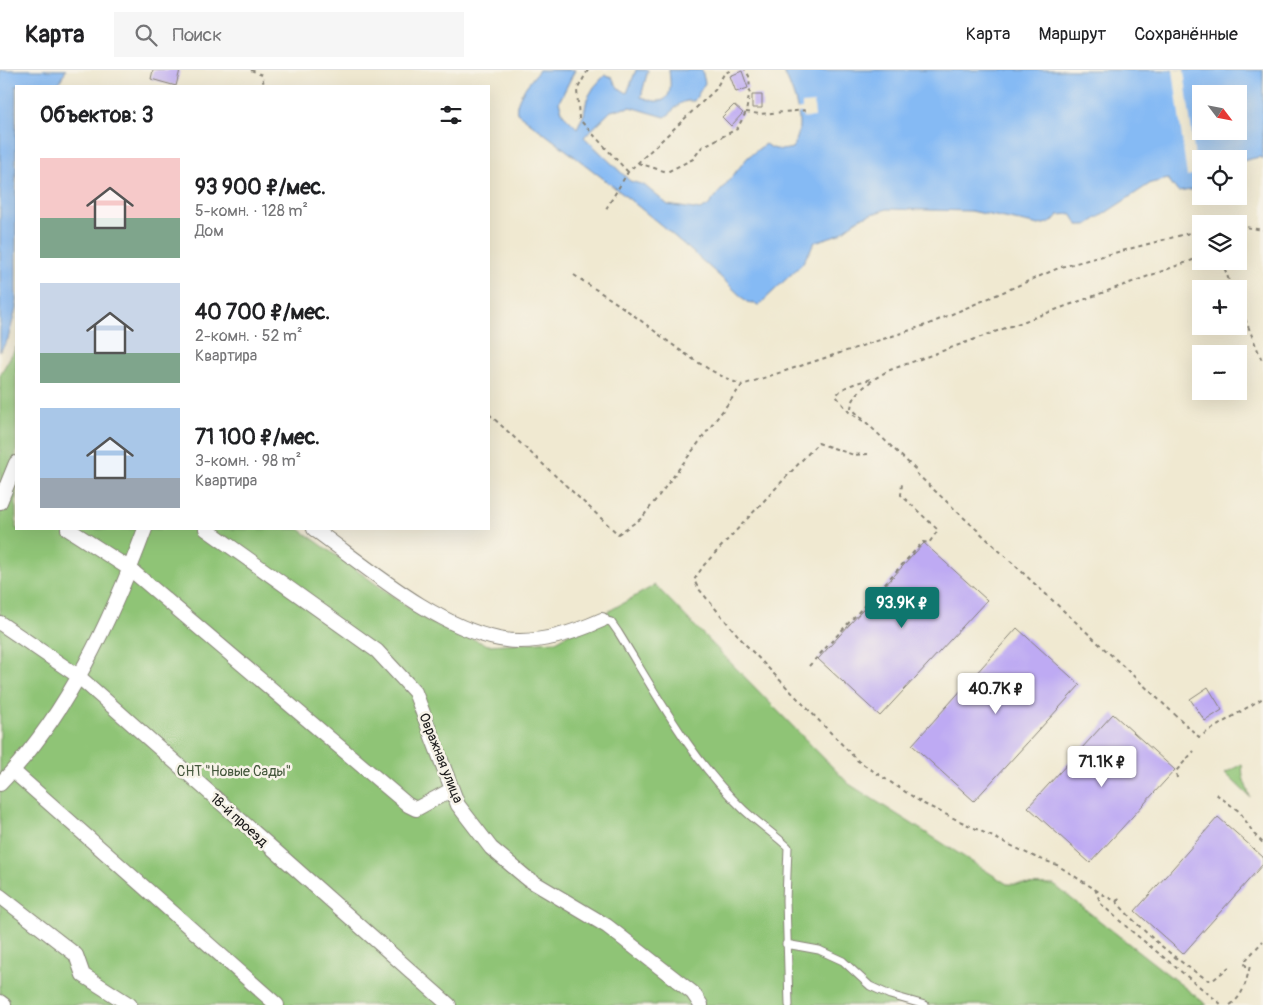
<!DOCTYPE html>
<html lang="ru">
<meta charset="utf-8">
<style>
body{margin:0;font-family:Pangolin,sans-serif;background:#f6f6f6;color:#202124;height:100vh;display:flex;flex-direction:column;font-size:19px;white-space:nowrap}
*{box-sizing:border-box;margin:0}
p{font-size:16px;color:#757577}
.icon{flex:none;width:28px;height:28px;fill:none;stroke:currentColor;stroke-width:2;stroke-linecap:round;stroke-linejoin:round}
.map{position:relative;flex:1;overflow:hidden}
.side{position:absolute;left:15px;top:15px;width:475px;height:445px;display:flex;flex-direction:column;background:#fff;border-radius:0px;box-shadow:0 5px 20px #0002}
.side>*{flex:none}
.needle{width:32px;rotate:122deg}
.tools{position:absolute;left:1192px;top:15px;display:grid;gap:10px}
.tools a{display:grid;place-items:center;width:55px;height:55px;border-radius:0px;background:#fff;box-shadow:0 5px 20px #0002;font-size:25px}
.price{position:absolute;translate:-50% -42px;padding:0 11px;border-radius:5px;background:#fff;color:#222;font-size:16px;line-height:32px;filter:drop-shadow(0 1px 2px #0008)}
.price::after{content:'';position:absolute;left:50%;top:30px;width:15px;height:11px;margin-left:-8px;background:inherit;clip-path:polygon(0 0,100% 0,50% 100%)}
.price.selected{background:#0f766e;color:#fff}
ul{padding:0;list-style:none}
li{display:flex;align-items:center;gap:15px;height:125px;padding:0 25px}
li span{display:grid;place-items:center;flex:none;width:140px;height:100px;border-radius:0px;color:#555}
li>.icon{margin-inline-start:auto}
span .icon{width:60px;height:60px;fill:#fffc;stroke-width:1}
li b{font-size:21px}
h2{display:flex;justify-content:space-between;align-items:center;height:60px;padding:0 25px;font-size:21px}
header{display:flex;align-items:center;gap:30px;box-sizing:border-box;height:70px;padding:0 25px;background:#fff;border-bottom:1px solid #e0e0e0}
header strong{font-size:24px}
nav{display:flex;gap:28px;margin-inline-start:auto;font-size:18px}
.search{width:350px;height:45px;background:#f6f6f6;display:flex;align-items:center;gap:12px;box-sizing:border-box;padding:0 18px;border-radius:0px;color:#757577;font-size:19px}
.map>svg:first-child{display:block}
.green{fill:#8fc476;stroke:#567049}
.water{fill:#85baf4;stroke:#506b88;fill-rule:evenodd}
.pier{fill:#f0e9d1}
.building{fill:#beaaf3}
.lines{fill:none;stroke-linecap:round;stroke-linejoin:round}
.lane-casing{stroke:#868276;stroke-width:9}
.street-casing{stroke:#868276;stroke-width:16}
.path{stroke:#868276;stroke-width:2;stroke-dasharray:4 4;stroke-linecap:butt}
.lane{stroke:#fff;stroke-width:7}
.street{stroke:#fff;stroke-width:14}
.labels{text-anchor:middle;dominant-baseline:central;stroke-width:5;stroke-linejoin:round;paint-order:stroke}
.street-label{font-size:14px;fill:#1c1c1c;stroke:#f7f3e8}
.park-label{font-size:14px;fill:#44573c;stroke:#f7f3e8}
</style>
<header>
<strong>Карта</strong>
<div class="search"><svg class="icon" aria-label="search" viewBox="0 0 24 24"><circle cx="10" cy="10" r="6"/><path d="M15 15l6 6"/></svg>Поиск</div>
<nav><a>Карта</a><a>Маршрут</a><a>Сохранённые</a></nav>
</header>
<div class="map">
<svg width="1263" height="935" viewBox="0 0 1263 935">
<rect width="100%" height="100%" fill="#f7f3e8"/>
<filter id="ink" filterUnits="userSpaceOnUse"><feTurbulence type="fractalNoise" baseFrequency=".02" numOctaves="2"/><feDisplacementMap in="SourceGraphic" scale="10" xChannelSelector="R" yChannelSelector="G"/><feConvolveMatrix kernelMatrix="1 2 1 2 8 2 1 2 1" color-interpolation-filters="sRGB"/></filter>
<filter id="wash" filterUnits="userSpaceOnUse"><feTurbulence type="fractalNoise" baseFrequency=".0096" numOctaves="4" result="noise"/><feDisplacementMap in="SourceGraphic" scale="20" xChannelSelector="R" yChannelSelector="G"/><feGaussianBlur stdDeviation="1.12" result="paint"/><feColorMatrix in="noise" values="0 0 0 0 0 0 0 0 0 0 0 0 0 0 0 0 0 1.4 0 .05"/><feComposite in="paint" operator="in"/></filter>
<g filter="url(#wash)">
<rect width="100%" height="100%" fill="#f0e9d1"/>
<path class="green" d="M16 277V459H299L429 552 488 575 556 571 655 515 849 714 1007 814 1054 815 1207 935H0V305Z
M1242 694 1243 707 1250 727 1225 703Z"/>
<path class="water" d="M0 0H66L57 16H16V239L8 269 0 282Z
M539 0H575L559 32 563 44 577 58 584 44 587 29 594 17 605 5 612 7 617 17 627 23 636 0H648L641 27C646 28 653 32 658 31 674 31 670 10 669 0H702L705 13 694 31C677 29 676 41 665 47L631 37 619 39 611 41 584 67 630 111 644 115 668 135 700 140 708 136 748 87 765 74C774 80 782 81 792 78 808 56 793 21 783 0H1263V89L1259 87 1239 92V89H1201V103L1197 119 1178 122 1168 109 1151 113 1087 155H1078L1071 144 1058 145 1052 152 1039 155 971 141 887 139 860 148 839 164 815 172 802 194 759 235 747 232C675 162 597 103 517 43 514 28 530 12 539 0ZM1201 24H1239V61H1201Z"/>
<path class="pier" d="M1173 0H1184L1197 104 1187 106Z
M814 33 815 47 803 48 802 43H795L794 40 802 39V34Z"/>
<g id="blocks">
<path class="building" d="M153 0H180L176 16 151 9Z
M742 1 748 18 736 22 730 6Z
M752 25H762V38H752Z
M734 35 743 43 731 56 722 47Z
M924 473 987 530 880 646 818 589Z
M1017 558 1080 615 974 731 912 675Z
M1208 617 1222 640 1205 651 1190 629Z
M1113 644 1175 700 1090 793 1028 737Z
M1218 747 1263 787V794L1183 884 1135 841Z"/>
</g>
</g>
<g filter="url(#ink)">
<use href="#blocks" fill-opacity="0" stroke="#868276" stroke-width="1"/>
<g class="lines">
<g class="lane-casing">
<path id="lane" d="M602 550 611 552 618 562C656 623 691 690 744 740 758 753 774 764 788 777L786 830 789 935
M786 874 819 880 843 891 870 916 890 925 925 935"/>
</g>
<g class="street-casing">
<path id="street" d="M0 432 16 393
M68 459 130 499 408 735 416 739 451 720
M206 459 377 581 415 622 458 735 491 778 528 809 607 856 693 923 701 935
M314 459C367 497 434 556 499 569 534 576 571 564 602 550
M0 553 78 606 449 935
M13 701 277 935
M0 714C67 646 112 548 145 459
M0 826 76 885 83 905 130 935
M0 932 4 935"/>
</g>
<path class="path" d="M251 0 262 5 264 16
M588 0 577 20 579 49 628 102
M746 42 760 44 808 40
M638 93 667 102 693 89 702 77 737 59 746 42 750 20 749 6 745 0
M606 139 628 102 715 20 724 4 731 0
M1239 156 1263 160
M1201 187 890 300C876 307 853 321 851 338L915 399 917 404 1199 667 1263 628
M1222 191 1232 219
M574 205C593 218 613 230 632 244 667 270 700 299 742 315
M1239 234 1263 293
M489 344 618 464 642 448 742 315 929 254 1061 197 1201 160
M863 351 849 342 836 326C842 315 862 312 874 308
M868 384 854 385 818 373 704 495 694 510 698 518 746 575 858 691 924 734 1035 787 1057 795 1107 827 1116 831 1120 829
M809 596 923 472 929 473 938 460 901 425 902 413
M1177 708 1176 701 1194 681
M1216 724 1240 742 1254 764 1263 773
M1095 819 1101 834 1129 859 1222 935
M1116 831C1137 857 1179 893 1208 910H1213L1229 897
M1230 935C1244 926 1246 911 1250 896H1246L1244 892 1263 871"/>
<use href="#lane" class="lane"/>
<use href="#street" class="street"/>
</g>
</g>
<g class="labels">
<g class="street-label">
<text transform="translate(441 688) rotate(68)">Овражная улица</text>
<text transform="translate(239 750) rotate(42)">18-й проезд</text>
</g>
<g class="park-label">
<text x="234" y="701">СНТ "Новые Сады"</text>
</g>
</g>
</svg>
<div class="tools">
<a><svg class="needle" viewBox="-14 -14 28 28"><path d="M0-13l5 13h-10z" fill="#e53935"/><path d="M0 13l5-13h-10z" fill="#757577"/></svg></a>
<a><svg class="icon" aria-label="locate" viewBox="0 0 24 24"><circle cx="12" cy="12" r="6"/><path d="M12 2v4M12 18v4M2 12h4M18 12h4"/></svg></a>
<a><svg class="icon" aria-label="layers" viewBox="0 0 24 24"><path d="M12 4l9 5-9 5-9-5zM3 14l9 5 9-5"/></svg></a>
<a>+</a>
<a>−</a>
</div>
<b class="price selected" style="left:902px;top:559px">93.9K ₽</b>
<b class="price" style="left:996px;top:645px">40.7K ₽</b>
<b class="price" style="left:1102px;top:718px">71.1K ₽</b>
<section class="side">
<h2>Объектов: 3<svg class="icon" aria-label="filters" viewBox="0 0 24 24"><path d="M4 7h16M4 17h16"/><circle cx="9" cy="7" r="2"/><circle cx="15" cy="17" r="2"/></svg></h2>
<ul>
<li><span style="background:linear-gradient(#f6c9c9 60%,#7fa58c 0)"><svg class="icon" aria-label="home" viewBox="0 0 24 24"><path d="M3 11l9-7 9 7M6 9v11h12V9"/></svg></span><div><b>93 900 ₽/мес.</b><p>5-комн. · 128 m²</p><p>Дом</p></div></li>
<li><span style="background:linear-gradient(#c9d6e8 70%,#7fa58c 0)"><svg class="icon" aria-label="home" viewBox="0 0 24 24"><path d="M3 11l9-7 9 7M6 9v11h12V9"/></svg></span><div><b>40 700 ₽/мес.</b><p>2-комн. · 52 m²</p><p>Квартира</p></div></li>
<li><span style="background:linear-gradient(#a9c7e8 70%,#9aa5b1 0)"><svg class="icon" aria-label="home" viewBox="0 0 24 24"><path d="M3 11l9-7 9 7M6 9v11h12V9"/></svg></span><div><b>71 100 ₽/мес.</b><p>3-комн. · 98 m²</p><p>Квартира</p></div></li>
</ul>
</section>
</div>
